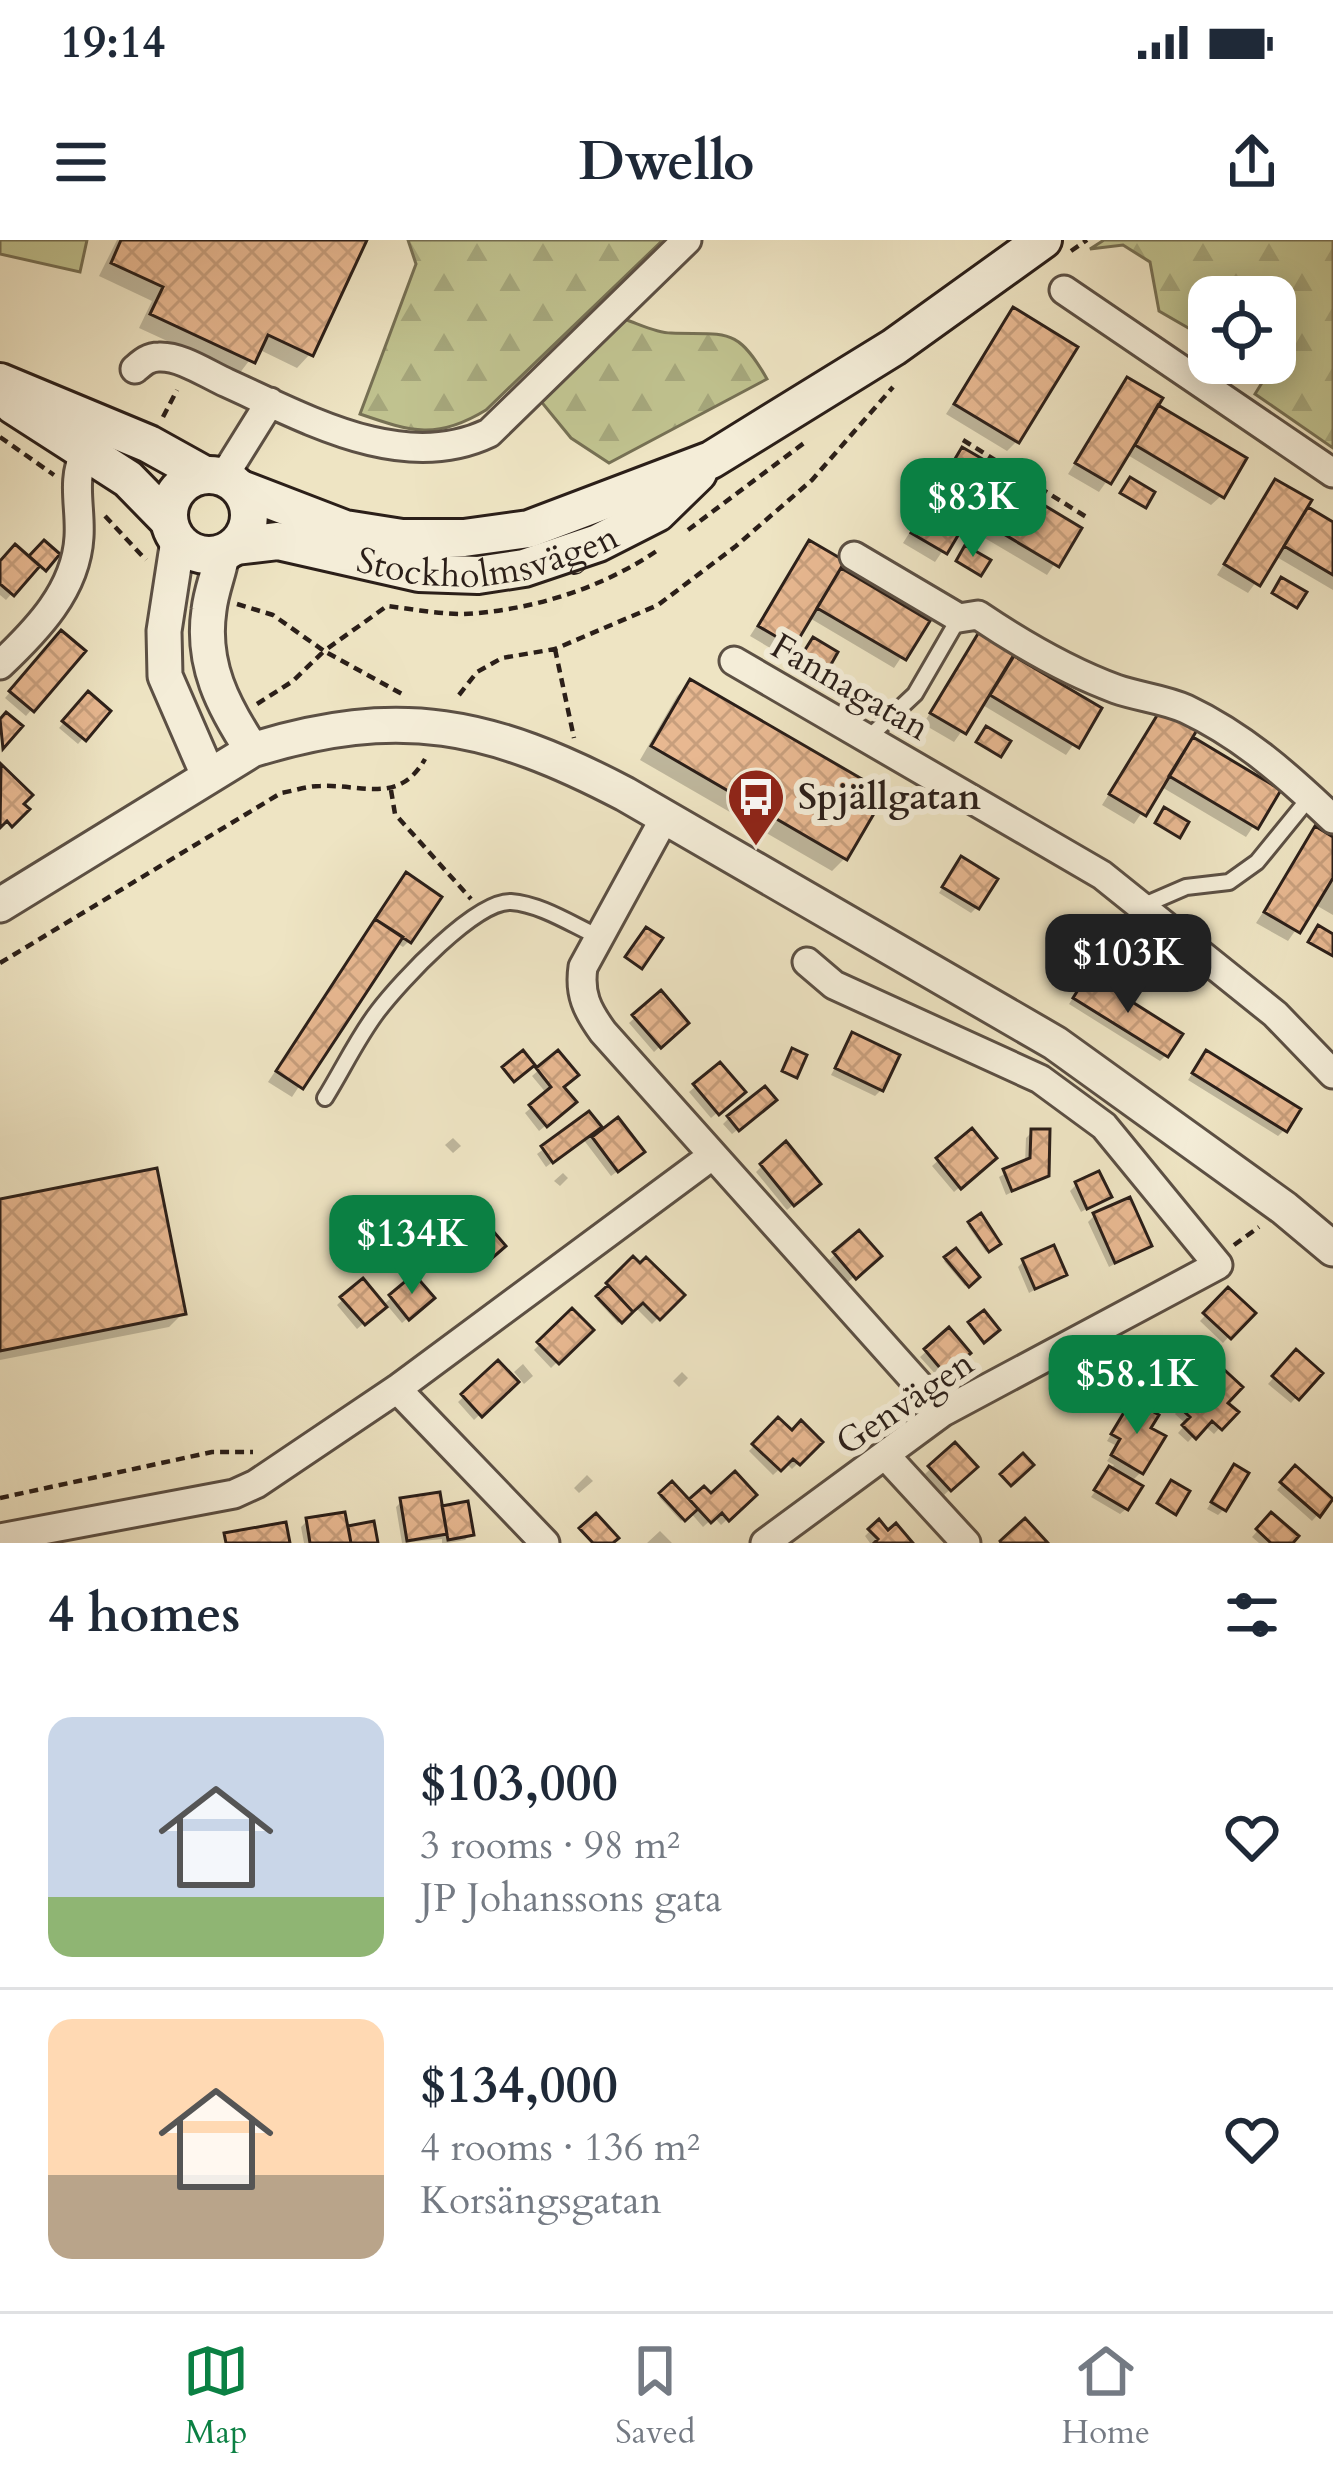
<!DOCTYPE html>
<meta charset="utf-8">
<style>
body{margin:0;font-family:Cardo,serif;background:#f2f2f3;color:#1f2937;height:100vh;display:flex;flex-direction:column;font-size:45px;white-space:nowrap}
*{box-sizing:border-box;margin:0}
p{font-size:39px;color:#747a83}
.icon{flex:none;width:66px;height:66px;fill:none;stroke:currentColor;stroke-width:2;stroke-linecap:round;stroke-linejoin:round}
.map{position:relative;height:1303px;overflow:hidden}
.side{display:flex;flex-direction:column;background:#fff;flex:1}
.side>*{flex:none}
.tools{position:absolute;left:1188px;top:36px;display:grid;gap:24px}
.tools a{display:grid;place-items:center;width:108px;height:108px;border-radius:24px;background:#fff;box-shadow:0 6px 30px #0003;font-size:60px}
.price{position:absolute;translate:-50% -102px;padding:0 27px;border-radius:24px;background:#0b8043;color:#fff;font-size:39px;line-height:78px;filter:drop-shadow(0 3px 6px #0008)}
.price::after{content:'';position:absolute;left:50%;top:72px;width:36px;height:27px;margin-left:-18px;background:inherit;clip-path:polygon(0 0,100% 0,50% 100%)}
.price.selected{background:#222;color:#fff}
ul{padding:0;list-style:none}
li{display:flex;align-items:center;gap:36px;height:300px;padding:0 48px}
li+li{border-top:3px solid #e0e1e3}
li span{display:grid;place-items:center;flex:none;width:336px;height:240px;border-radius:24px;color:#555}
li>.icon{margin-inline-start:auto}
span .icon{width:144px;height:144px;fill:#fffc;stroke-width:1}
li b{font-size:51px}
h2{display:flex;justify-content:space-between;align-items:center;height:144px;padding:0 48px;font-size:51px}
.status{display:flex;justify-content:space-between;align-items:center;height:84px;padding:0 60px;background:#fff;direction:ltr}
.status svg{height:33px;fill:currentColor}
header{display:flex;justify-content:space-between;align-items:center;height:156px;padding:0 48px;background:#fff;font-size:54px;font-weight:600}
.tabs{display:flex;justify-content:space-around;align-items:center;height:168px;border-top:3px solid #e0e1e3;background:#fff;font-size:33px;color:#747a83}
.tabs a{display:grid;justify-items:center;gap:6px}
.tabs .selected{color:#0b8043}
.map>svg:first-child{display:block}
.green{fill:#c0c28f;stroke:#767054;stroke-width:3}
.forest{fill:url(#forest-firs);stroke:#767054;stroke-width:3}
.shadow{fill:#0003}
.building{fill:url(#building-cross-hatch);stroke:#2b1f19;stroke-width:3}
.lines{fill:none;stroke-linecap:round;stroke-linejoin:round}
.service-casing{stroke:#5c5044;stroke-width:20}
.minor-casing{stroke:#5c5044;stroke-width:33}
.tertiary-casing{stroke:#5c5044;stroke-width:39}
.secondary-casing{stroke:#2b1f19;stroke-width:42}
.path{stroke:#2b1f19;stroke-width:4.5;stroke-dasharray:9 6;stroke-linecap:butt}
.service{stroke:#f4edd8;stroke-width:14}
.minor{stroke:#f4edd8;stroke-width:27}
.tertiary{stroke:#f4edd8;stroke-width:33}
.secondary{stroke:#f4edd8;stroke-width:36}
.labels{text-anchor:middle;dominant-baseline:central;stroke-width:12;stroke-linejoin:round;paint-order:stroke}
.street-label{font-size:36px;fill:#2b1f19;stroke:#f4edd8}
.poi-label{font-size:36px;font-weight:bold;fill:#2b1f19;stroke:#f4edd8;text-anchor:start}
</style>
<div class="status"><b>19:14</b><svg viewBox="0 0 49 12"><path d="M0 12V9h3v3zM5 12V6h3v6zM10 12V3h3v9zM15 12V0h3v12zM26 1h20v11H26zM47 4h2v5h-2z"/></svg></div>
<header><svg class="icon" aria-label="menu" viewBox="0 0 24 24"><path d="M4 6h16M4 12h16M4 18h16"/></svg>Dwello<svg class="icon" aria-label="share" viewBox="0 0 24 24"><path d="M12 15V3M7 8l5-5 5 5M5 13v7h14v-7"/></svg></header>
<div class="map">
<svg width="1333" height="1303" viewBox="0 0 1333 1303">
<defs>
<pattern id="forest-firs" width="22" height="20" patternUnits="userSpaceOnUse" patternTransform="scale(3)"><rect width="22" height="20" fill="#c0c28f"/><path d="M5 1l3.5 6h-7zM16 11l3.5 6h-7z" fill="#a5a67b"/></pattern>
<pattern id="building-cross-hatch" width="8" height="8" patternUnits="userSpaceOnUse" patternTransform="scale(3)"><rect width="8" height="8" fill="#e8b891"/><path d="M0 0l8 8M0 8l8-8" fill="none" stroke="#c79e7c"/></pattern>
</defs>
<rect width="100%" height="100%" fill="#eee4c3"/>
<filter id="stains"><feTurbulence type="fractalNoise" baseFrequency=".00167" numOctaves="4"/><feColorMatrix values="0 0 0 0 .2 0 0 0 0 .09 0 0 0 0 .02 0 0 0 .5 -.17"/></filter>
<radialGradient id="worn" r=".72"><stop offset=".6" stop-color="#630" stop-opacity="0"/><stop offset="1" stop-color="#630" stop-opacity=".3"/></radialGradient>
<path class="green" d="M0 0H87L80 32 0 14Z"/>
<path class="forest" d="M408 0H663L486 170C437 200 412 192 360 174L416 24Z
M1104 0H1333V208L1255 154 1268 133 1250 123H1275V57H1209V100L1159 71 1150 22 1123 5 1090 9Z
M624 79C639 84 656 93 671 93 727 95 737 86 767 139L609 223 571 198 539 159Z"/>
<path class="shadow" d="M117 0H364L310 114 297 128 258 109 239 134 139 88 152 61 99 36Z
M1013 71 1017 201 1007 211 946 174Z
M1127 141 1154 166 1221 256 1211 265 1126 214 1099 252 1068 234Z
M962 210 990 236 1078 289 1047 335 961 284 935 322 903 303Z
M1276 242 1303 268 1333 286V350L1275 316 1248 353 1217 335Z
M810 303 837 329 925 382 894 428 808 377 782 415 750 396Z
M44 304 56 314 42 330 36 326 6 360 0 355V324L29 320Z
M982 391 1010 417 1098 469 1066 515 981 464 954 502 923 484Z
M61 394 81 412 26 476 5 458Z
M690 443 845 618 832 631 640 520 677 456Z
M88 455 107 471 78 504 59 488Z
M1161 472 1188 498 1277 551 1246 597 1160 546 1134 584 1102 565Z
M1316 590 1333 600V675L1314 664 1288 701 1256 683Z
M956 626 977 667 971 673 939 653Z
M400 642 409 701 403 707 395 702 292 857 268 842Z
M1082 744 1166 815 1160 821 1069 764Z
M660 755 685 783 654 812 629 783Z
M852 796 881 850 875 856 831 835Z
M558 814 567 868 539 891 525 873 547 854 532 836Z
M1201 820 1284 890 1278 896 1188 840Z
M720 826 742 852 711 878 689 852Z
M767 866 732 894 723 884 729 878Z
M589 875 602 892 635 918 611 936 583 899 546 927 537 914Z
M971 892 993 918 954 952 932 926Z
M1032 892 1046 935 1006 955 999 937 1025 923 1026 898Z
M453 898 461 906 453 913 445 905Z
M762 926 812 949 787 970 756 932Z
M563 933 568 938 560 946 554 941Z
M1076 945 1108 956 1081 972 1070 951Z
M0 962 183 1073 169 1087 0 1120Z
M1094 976 1149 1006 1109 1027 1088 982Z
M980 978 997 1003 986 1012 968 986Z
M486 988 502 1006 474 1031 458 1013Z
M859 994 878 1016 848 1042 829 1020Z
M956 1012 976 1037 965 1046 944 1021Z
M633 1021 681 1055 652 1084 635 1067 618 1083 597 1060Z
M1024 1021 1064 1034 1029 1053 1018 1027Z
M414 1038 431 1058 402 1083 386 1064 357 1089 337 1065 362 1042 382 1066Z
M1228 1052 1251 1073 1223 1103 1200 1081Z
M572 1072 590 1090 551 1128 534 1110Z
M949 1091 967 1113 939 1138 920 1117Z
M1296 1113 1318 1133 1291 1163 1268 1144Z
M523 1124 533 1136 524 1144 514 1132Z
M498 1125 514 1142 474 1180 458 1162Z
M1217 1128 1224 1163 1234 1172 1214 1194 1204 1185 1188 1202 1178 1193 1186 1184 1175 1174Z
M682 1132 688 1138 679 1147 673 1141Z
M1126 1169 1147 1189 1141 1232 1131 1242 1126 1269 1120 1274 1091 1257 1114 1225 1107 1221 1117 1206 1107 1201Z
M778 1181 792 1194 819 1202 792 1229 786 1223 773 1235 749 1211Z
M955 1206 974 1227 944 1255 925 1234Z
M1295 1229 1331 1260 1312 1281 1277 1250Z
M1229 1234 1224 1269 1218 1275 1207 1269Z
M587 1235 593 1241 579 1253 574 1248Z
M672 1245 689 1264 704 1250 711 1257 753 1255 721 1285 714 1277 703 1287 690 1272 681 1281 659 1257Z
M402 1261 439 1269 471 1294 465 1300 448 1303H442V1299L402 1303 396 1267Z
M1271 1276 1295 1296 1289 1303H1259L1252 1297Z
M307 1281 345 1289 371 1285 375 1303H304L301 1287Z
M878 1283 888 1294 895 1287 909 1303H870L865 1296Z
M660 1291 672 1303H647Z"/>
<path class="building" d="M121 0H367L313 116 268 95 255 123 150 74 163 47 111 23Z
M1013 67 1078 107 1019 203 954 164Z
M1127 137 1163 158 1111 244 1075 223Z
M1158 165 1247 218 1224 258 1135 205Z
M962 207 998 228 947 314 911 293Z
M994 235 1082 288 1059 327 970 274Z
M1130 237 1155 252 1146 268 1120 253Z
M1275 239 1312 260 1260 346 1224 324Z
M1308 267 1333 282V335L1284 306Z
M44 300 60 314 46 331 29 316Z
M809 300 845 321 794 407 758 386Z
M15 304 40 326 14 356 0 344V321Z
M965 305 991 320 981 336 956 321Z
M841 328 930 381 906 420 817 368Z
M1281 337 1307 352 1297 368 1272 353Z
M982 387 1018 408 966 494 930 473Z
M61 390 86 411 34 472 9 451Z
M813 397 838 412 829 428 803 413Z
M1014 416 1102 468 1079 508 990 455Z
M690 439 886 553 847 620 651 506Z
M88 451 111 471 86 501 62 481Z
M1161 469 1197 490 1146 576 1109 554Z
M6 472 23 486 3 509 0 479Z
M986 486 1011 501 1001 517 976 502Z
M1193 497 1281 550 1258 589 1169 536Z
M1 524 33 555 24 564 30 569 12 587 7 581 0 588Z
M1164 567 1189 582 1180 598 1155 583Z
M1315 586 1333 597V638L1300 693 1264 672Z
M961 616 998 639 979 669 942 647Z
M406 632 442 657 411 703 375 679Z
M375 679 403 697 303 849 276 831Z
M1318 685 1333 694V716L1308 702Z
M646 687 663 698 642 729 625 717Z
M1088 734 1183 794 1168 817 1073 758Z
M661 750 689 783 661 808 632 775Z
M852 792 900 815 883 851 835 828Z
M792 808 807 815 797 838 782 831Z
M523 810 535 825 514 842 502 827Z
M558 810 579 835 564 847 577 862 547 887 529 865 551 847 536 828Z
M1206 810 1301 869 1287 892 1192 833Z
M720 822 746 852 719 875 693 844Z
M765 846 777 860 739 891 727 876Z
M589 871 602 887 553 923 541 906Z
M618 877 645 912 618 932 592 897Z
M972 888 997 918 961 949 936 918Z
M1031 889H1050L1049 936 1012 951 1003 929 1030 918Z
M786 901 821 944 794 966 760 924Z
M157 928 186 1074 0 1111V959Z
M1099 931 1112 957 1087 969 1075 942Z
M1130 957 1152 1006 1115 1023 1093 973Z
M981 973 1001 1004 989 1012 968 982Z
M487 984 506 1006 482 1027 462 1005Z
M859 990 882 1016 856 1039 833 1012Z
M1054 1005 1067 1035 1035 1049 1022 1019Z
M956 1008 980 1037 969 1047 944 1017Z
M633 1016 640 1023 646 1017 685 1055 660 1080 643 1063 633 1072 606 1043Z
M414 1034 435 1058 409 1080 389 1055Z
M363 1038 387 1067 365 1085 340 1057Z
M608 1045 633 1072 622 1083 596 1056Z
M1228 1047 1256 1073 1231 1099 1203 1073Z
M572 1068 594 1090 559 1124 537 1102Z
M984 1070 1000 1090 984 1103 968 1082Z
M949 1087 971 1113 946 1135 924 1109Z
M1296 1109 1323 1133 1299 1160 1272 1136Z
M498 1120 519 1142 482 1177 461 1154Z
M1217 1123 1243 1147 1228 1163 1239 1172 1222 1190 1212 1181 1196 1199 1182 1185 1190 1177 1178 1166Z
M1132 1159 1159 1175 1151 1188 1166 1196 1143 1234 1111 1215 1120 1199 1111 1194Z
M778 1177 792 1190 801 1180 823 1202 800 1225 793 1219 781 1231 752 1204Z
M955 1202 978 1227 951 1251 928 1226Z
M1023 1213 1034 1225 1011 1246 1000 1234Z
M1234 1224 1249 1233 1226 1271 1211 1262Z
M1295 1225 1333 1259 1320 1277 1280 1242Z
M1109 1226 1143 1246 1128 1270 1094 1250Z
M735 1231 757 1255 729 1281 722 1273 711 1283 689 1259 704 1246 711 1253Z
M1171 1240 1190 1251 1176 1275 1157 1263Z
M672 1241 698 1269 685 1281 659 1253Z
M440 1252 447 1294 407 1301 400 1258Z
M468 1261 474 1295 448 1300 442 1266Z
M345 1272 351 1303H310L306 1278Z
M1271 1272 1299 1296 1293 1303H1271L1256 1289Z
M596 1273 619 1298 613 1303H593L579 1288Z
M1025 1278 1048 1303H1001L1000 1301Z
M879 1279 888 1290 896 1283 913 1303H874L878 1299 868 1289Z
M374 1281 378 1303H351L348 1286Z
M286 1282 290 1303H226L224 1293Z"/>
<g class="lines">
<g class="service-casing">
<path id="service" d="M867 499 915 454 959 378
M1142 666 1186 647 1229 642 1257 622 1310 557
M325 858C343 829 358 797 378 771 400 742 476 660 511 662 540 664 571 684 597 696"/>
</g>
<g class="minor-casing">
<path id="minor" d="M1064 50 1333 233
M135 129C142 123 148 117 159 117 181 116 207 134 227 143 307 179 403 234 489 193L687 0
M224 236 270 162
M854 316 959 378 978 375C1021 404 1067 431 1116 449 1139 457 1164 459 1186 469 1243 496 1288 536 1333 579
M734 421 1102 635 1275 774 1333 834
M0 425C37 390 76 350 79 297 81 267 71 241 85 212
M665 577 583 727C579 754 587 770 603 792L943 1172
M397 1149 545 1303
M886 1216 966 1303
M0 1298 234 1254 256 1244 397 1149 713 915
M765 1303 943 1172 1218 1025 1104 886 1040 839 834 745 807 722"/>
</g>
<g class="tertiary-casing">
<path id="tertiary" d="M178 300 164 391 165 436 208 535
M222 315C219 333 211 351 209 370 201 424 223 466 252 510
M0 665 252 510C400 464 491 484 625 554L1055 803 1284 968 1333 1009"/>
</g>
<g class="secondary-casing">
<g id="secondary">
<path d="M0 142 149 204 203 234"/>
<path d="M13 165 128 239 169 281"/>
<circle cx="209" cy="275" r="40"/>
<path d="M241 249 345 289 402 298H464L529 289 711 220 894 107 1043 0"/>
<path id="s1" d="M235 306 278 301 419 333 478 335 524 328 598 303 657 273 698 233"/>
</g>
</g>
<path class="path" d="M1071 11 1087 0
M163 177 177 150
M0 197 54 235
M963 200 1088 278
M105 276 146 320
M688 290 808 200
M237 364 273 375 324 411 387 366C412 369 438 374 463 374 530 371 603 348 658 310
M555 409 574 498
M459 455 477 432 502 418 555 409 658 365 736 306 812 240 893 147
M257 464 293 441 324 411 402 454
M391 550 395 574 471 659
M0 723 281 553C294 551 307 546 320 546 362 544 399 565 425 519
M1234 1005 1259 987
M0 1258 212 1212H253"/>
<use href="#service" class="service"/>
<use href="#minor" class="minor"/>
<use href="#tertiary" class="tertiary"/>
<use href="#secondary" class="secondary"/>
</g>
<defs>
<g id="bus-pin" transform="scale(3)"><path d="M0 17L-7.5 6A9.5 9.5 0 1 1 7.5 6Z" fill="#8f2418" stroke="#f4edd8"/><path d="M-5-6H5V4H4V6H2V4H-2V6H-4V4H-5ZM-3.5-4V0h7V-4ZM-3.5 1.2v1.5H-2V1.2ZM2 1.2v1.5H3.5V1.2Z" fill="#fff"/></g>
</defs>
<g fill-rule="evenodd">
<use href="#bus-pin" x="756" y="557"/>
</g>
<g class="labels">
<g class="street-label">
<text stroke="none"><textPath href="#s1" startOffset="258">Stockholmsvägen</textPath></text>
<text transform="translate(850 447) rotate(30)">Fannagatan</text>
<text transform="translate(905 1163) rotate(-34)">Genvägen</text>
</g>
<g class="poi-label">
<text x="798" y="557">Spjällgatan</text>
</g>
</g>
<rect width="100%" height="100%" filter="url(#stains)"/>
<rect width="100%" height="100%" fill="url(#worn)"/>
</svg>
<div class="tools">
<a><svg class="icon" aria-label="locate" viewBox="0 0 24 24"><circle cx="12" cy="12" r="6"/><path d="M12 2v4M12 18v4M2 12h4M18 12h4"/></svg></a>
</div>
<b class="price" style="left:973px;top:320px">$83K</b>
<b class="price selected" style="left:1128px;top:776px">$103K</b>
<b class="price" style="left:412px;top:1057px">$134K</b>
<b class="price" style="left:1137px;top:1197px">$58.1K</b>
</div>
<section class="side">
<h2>4 homes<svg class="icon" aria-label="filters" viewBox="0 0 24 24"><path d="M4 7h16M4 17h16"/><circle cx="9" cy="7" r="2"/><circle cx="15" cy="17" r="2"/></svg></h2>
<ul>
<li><span style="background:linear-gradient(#c9d6e8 75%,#8fb573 0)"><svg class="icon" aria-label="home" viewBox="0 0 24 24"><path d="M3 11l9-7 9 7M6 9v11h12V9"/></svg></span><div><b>$103,000</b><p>3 rooms · 98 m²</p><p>JP Johanssons gata</p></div><svg class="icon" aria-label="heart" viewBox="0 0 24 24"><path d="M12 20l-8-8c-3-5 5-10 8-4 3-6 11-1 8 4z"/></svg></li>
<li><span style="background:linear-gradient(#ffd9b3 65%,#b9a48a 0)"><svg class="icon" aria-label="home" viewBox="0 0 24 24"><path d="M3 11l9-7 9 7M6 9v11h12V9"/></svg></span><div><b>$134,000</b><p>4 rooms · 136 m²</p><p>Korsängsgatan</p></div><svg class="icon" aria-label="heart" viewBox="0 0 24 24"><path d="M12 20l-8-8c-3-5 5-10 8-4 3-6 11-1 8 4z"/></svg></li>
</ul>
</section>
<nav class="tabs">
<a class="selected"><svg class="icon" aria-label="map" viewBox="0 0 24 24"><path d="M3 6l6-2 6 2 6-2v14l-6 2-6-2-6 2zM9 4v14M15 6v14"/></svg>Map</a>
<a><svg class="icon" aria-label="saved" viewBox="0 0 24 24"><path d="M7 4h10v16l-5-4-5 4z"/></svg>Saved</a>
<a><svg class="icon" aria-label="home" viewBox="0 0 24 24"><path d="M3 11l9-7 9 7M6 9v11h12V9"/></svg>Home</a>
</nav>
